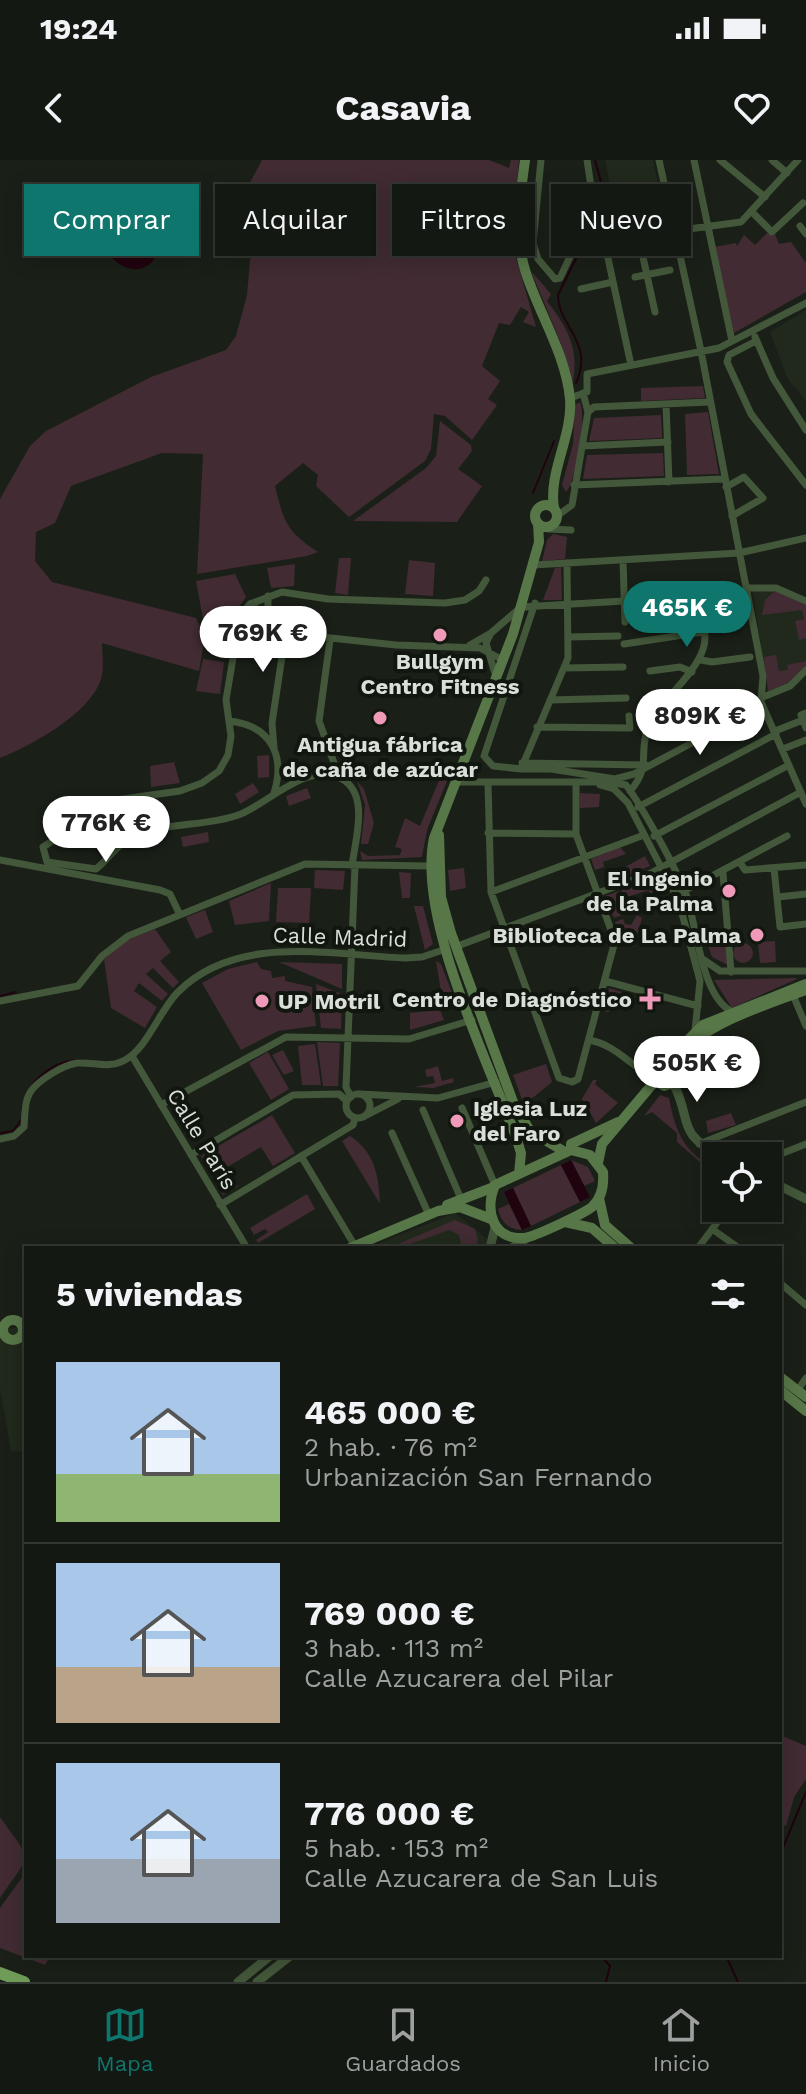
<!DOCTYPE html>
<html lang="es">
<meta charset="utf-8">
<style>
body{margin:0;font-family:"Work Sans",sans-serif;background:#1d211b;color:#f1f3f6;height:100vh;display:flex;flex-direction:column;font-size:30px;white-space:nowrap}
*{box-sizing:border-box;margin:0}
p{font-size:26px;color:#9da09f}
.icon{flex:none;width:44px;height:44px;fill:none;stroke:currentColor;stroke-width:2;stroke-linecap:round;stroke-linejoin:round}
.map{position:relative;flex:1;overflow:hidden}
.drawer{position:absolute;left:24px;top:1086px;width:758px;height:712px;display:flex;flex-direction:column;background:#141812;border-radius:0px;box-shadow:0 4px 20px #0003,0 0 0 2px #333732}
.drawer>*{flex:none}
.banner{position:absolute;left:24px;top:24px;width:758px;height:72px;display:flex;gap:16px}
.fabs{position:absolute;left:702px;top:982px;display:grid;gap:16px}
.fabs a{display:grid;place-items:center;width:80px;height:80px;border-radius:0px;background:#141812;box-shadow:0 4px 20px #0003,0 0 0 2px #333732;font-size:40px}
.price{position:absolute;translate:-50% -68px;padding:0 18px;border-radius:28px;background:#fff;color:#222;font-size:26px;line-height:52px;filter:drop-shadow(0 2px 4px #0008)}
.price::after{content:'';position:absolute;left:50%;top:48px;width:24px;height:18px;margin-left:-12px;background:inherit;clip-path:polygon(0 0,100% 0,50% 100%)}
.price.selected{background:#0f766e;color:#fff}
ul{padding:0;list-style:none}
li{display:flex;align-items:center;gap:24px;height:200px;padding:0 32px}
li+li{border-top:2px solid #333732}
li span{display:grid;place-items:center;flex:none;width:224px;height:160px;border-radius:0px;color:#555}
li>.icon{margin-inline-start:auto}
span .icon{width:96px;height:96px;fill:#fffc;stroke-width:1}
li b{font-size:34px}
h2{display:flex;justify-content:space-between;align-items:center;height:96px;padding:0 32px;font-size:34px}
.chip{padding:0 28px;border-radius:0px;background:#141812;box-shadow:0 4px 20px #0003,0 0 0 2px #333732;font-size:28px;line-height:72px}
.chip.selected{background:#0f766e;color:#fff}
.status{display:flex;justify-content:space-between;align-items:center;height:56px;padding:0 40px;background:#141812;direction:ltr}
.status svg{height:22px;fill:currentColor}
header{display:flex;justify-content:space-between;align-items:center;height:104px;padding:0 32px;background:#141812;font-size:36px;font-weight:700}
.tab-bar{display:flex;justify-content:space-around;align-items:center;height:112px;border-top:2px solid #333732;background:#141812;font-size:22px;color:#9da09f}
.tab-bar a{display:grid;justify-items:center;gap:4px}
.tab-bar .selected{color:#0f766e}
.map>svg:first-child{display:block}
.built{fill:#20291c}
.green{fill:#422b33}
.water{fill:#20030f}
.lines{fill:none;stroke-linecap:round;stroke-linejoin:round}
.stream{stroke:#20030f;stroke-width:2}
.minor{stroke:#43573a;stroke-width:7}
.tertiary{stroke:#43573a;stroke-width:9}
.secondary{stroke:#577748;stroke-width:10}
.trunk{stroke:#6e9b58;stroke-width:12}
.poi-dot{fill:#ef9ab8;stroke:#11160f;stroke-width:3}
.labels{text-anchor:middle;dominant-baseline:central;stroke-width:8;stroke-linejoin:round;paint-order:stroke}
.poi-label{font-size:22px;font-weight:bold;fill:#dbdfd9;stroke:#11160f;text-anchor:end}
.street-label{font-size:22px;fill:#dbdfd9;stroke:#11160f}
</style>
<div class="status"><b>19:24</b><svg viewBox="0 0 49 12"><path d="M0 12V9h3v3zM5 12V6h3v6zM10 12V3h3v9zM15 12V0h3v12zM26 1h20v11H26zM47 4h2v5h-2z"/></svg></div>
<header><svg class="icon" aria-label="back" viewBox="0 0 24 24"><path d="M15 5l-7 7 7 7"/></svg>Casavia<svg class="icon" aria-label="heart" viewBox="0 0 24 24"><path d="M12 20l-8-8c-3-5 5-10 8-4 3-6 11-1 8 4z"/></svg></header>
<div class="map">
<svg width="806" height="1822" viewBox="0 0 806 1822">
<rect width="100%" height="100%" fill="#1a2018"/>
<path class="built" d="M605 0H653L659 27 612 35Z
M806 150V241L788 219 770 172Z
M752 430H772L806 444V505L788 523 768 531Z
M455 1053 498 1088H367Z
M26 1166V1292L11 1291 0 1229V1170Z"/>
<path class="green" d="M262 0H489L509 8 511 0H519L511 81 536 167 523 162 529 152 521 147 510 165 499 163 482 206 500 221 488 239 497 245 472 280 445 256 434 254 431 289 425 301 349 357 316 326 318 315 303 303 275 326C284 362 286 371 318 392L307 396 197 414 203 294 162 293 71 326 55 363 36 372 35 401 52 422 196 458 205 477 199 511 102 483C102 493 104 505 102 515 95 551 31 586 0 598V339L30 286 46 271 151 217 226 190 236 176 247 135 252 78 246 30Z
M768 72 772 76 775 74 779 84 791 82 806 103V132L734 173 714 87 736 83 737 86 744 75 755 85Z
M531 111 551 134 547 141C569 170 580 190 572 226L560 181Z
M703 226 705 238 641 241V228Z
M580 242C587 257 576 321 566 332L562 325 573 284 575 245Z
M708 252 719 314 687 315 685 254Z
M661 255 662 278 589 281 594 258Z
M440 261 471 285 472 291 458 309 482 326 457 362 353 361 426 308 436 296Z
M663 293 664 316 583 319 587 295Z
M553 374 567 377 565 399 542 401 547 380Z
M339 398H351L348 435 335 433Z
M409 400 435 403 433 436 405 434Z
M295 404 294 426 271 428 267 408Z
M561 407 562 440H543L555 408Z
M235 414 246 437 231 458 227 478 206 475 196 421Z
M775 431 806 444V478L799 480 795 461 804 459 802 450 762 455 765 440Z
M776 495 779 511 788 510 787 505 806 501V505L788 523 768 531 764 497Z
M203 499 224 502 220 534 196 531Z
M269 595V617L258 618 257 596Z
M174 602 180 623 151 627 150 606Z
M440 618 447 621 427 670 422 697 362 700 360 691 368 696 400 695 402 689 395 687 405 658 420 666Z
M357 621 364 629 374 663 368 684H361L365 645Z
M253 623 259 632 240 644 235 634Z
M307 628 311 638 289 646 286 636Z
M580 633 600 634 599 647 580 648Z
M208 672 209 682 183 687 181 677Z
M620 687 626 694 603 702 604 707 595 710 591 699Z
M645 696 650 706 618 719V711Z
M464 708 466 728 450 731 448 710Z
M315 710 345 711 343 730 314 728Z
M399 712 411 713 410 738H402Z
M656 718 664 731 651 736 649 730 624 738 621 730Z
M271 723 269 761 235 765 229 741Z
M278 728H311L309 763 276 762Z
M619 731 622 740 617 742 622 755 614 758 605 736Z
M414 746H423L433 784 425 790Z
M205 750 213 772 196 779 186 757Z
M637 755 642 758 634 787 622 780 615 762 623 759 625 764 631 765Z
M155 769 171 792 160 801 179 822 173 828 153 808 146 814 168 834 162 841 139 823 134 831 157 847 145 868 111 848 104 799 125 781Z
M725 778 728 805 712 797 706 780Z
M775 781 776 802 760 803 758 782Z
M733 793a10 10 0 1 1 20 0a10 10 0 1 1-20 0Z
M436 801 441 804 457 846 443 844Z
M257 802 261 809 271 811 272 818 285 816V821L312 827 316 866 278 871 241 890 202 823 228 809Z
M279 802 342 804V829Z
M797 819 732 848 714 820 796 818Z
M316 824 342 834 341 869 321 868Z
M609 828 622 832 620 840 608 852 603 851Z
M440 850 444 860 410 870V853Z
M317 882 340 883 338 926H323Z
M315 884 321 925H302L298 886Z
M283 890 294 911 284 915 272 895Z
M268 892 289 929 271 940 249 903Z
M546 904 552 922 524 945 513 915Z
M438 906 442 921 453 918 454 922 433 928 414 927 435 923 433 916 427 917 425 910Z
M593 920H597L595 924 618 943 596 963 582 939Z
M660 935 669 938C676 974 684 992 716 1009L715 1015 677 982V973L652 952 644 956Z
M731 953 736 965 708 973 706 961Z
M272 955 295 993 273 1006 261 987 227 1007 237 1027 223 1035 201 996Z
M350 976C375 992 379 1017 380 1044L342 981Z
M571 1000 588 1007 595 1021 584 1026Z
M561 1005 580 1042 531 1066 513 1028Z
M307 1034 315 1049 258 1083 256 1080 268 1072 265 1069 254 1075 250 1068Z
M509 1044 522 1070C508 1069 501 1062 498 1049Z
M455 1060 475 1069 478 1080 475 1088H462L459 1075 449 1070 399 1088 398 1084Z
M780 1575 806 1586V1619L794 1637 786 1666 780 1664Z
M0 1657C33 1704 32 1691 0 1738Z
M26 1712V1796H50L45 1805 0 1788V1748Z"/>
<path class="water" d="M112 58 150 77 157 95C137 130 92 93 103 62Z
M571 1000 590 1037 580 1042 561 1005Z
M513 1028 531 1066 522 1070 504 1032Z"/>
<g class="lines">
<path class="stream" d="M576 223C595 182 557 165 558 135L601 48 602 26 595 0
M533 333 554 281
M0 836 16 832
M22 950C25 923 54 899 81 900
M0 973 13 971 21 960
M780 1251 781 1249
M780 1695 806 1632
M601 1796 610 1806 606 1822
M726 1796 738 1822"/>
<path class="minor" d="M541 0 533 83 538 99 555 119 560 118 594 46 587 0
M694 0 732 181
M720 0 765 37
M772 0 787 13
M752 52 772 72 803 43
M636 65 655 152
M800 66 806 74
M674 71 741 62 798 0
M635 117 670 110
M581 129 613 122
M755 177 773 218 806 270
M756 181 729 195 727 202 751 254 806 325
M631 205 603 75 671 59
M570 238 587 232V214L719 188 806 143
M666 244 669 322
M588 252 594 247 710 242
M582 286 668 282
M574 325 723 319
M726 327 744 317 763 338 732 356
M557 356 572 345 588 252 583 233
M548 369 571 370
M623 400 625 462
M533 405 739 393 806 378
M746 428H776L806 441
M535 443 484 596 493 606 521 609 568 498 567 403
M250 444 286 470 303 475 396 485 480 488 503 500
M268 458V436
M700 462 725 458
M490 475 486 483 496 517
M568 477 618 476
M330 480 319 561 334 603V616
M624 484 703 472
M470 485 491 473 521 447 624 441
M701 500 712 502 750 497
M564 508 623 507
M650 511 680 507 692 512
M763 537 790 526 806 510
M550 540 626 538
M667 540 674 544 722 537
M761 542 806 644
M806 553 801 555 806 568
M229 561C270 565 286 595 274 633
M537 567 630 568 629 556
M775 571 803 560
M274 588 272 563 286 470
M783 589 806 580
M522 603 646 605
M521 609H551L615 619 634 614 753 550 761 542 763 516 701 191 659 0
M455 622H609L626 625C642 646 677 710 686 734 697 766 701 838 733 852
M488 624 491 732 559 918 572 922 578 919 615 781 576 674V624
M600 625 614 629 628 643 679 742 700 821 695 871
M630 631C652 606 638 594 648 568 663 530 742 486 684 445V438L738 429
M638 647 776 574
M488 673 576 674
M654 676 789 605
M0 700 160 730 170 734 179 753
M741 704 745 710 806 705
M352 706C355 680 370 635 342 619 310 600 268 643 241 654 207 667 162 662 132 677 116 685 109 699 96 709L47 702 43 687 116 640 180 631 202 623 219 611 228 595 231 576 226 540 240 456 250 444 282 432 328 439 445 443 465 440 479 431 486 420
M774 708 780 767 806 764
M723 713 731 812
M491 732 644 675
M680 733 787 676
M778 737 806 734
M455 787 651 713 801 632
M704 800 720 811H806
M605 821 698 846
M793 835 806 866
M0 841 78 826 102 796 128 776 305 704 430 706
M589 880C617 885 630 907 655 917
M132 896 247 1088
M346 946a12 12 0 1 1 24 0a12 12 0 1 1-24 0Z
M359 934 438 938 496 922
M351 937 346 927 355 706
M161 945 286 877 409 879 472 860
M462 948 495 1025
M423 950 461 1039
M367 955 398 939
M392 973 429 1055
M0 979 14 976 24 967C25 956 24 941 31 931 39 920 63 905 77 903 94 902 109 909 125 900 147 888 159 852 177 833 235 773 330 795 405 798L422 797 446 789
M699 984 806 942
M191 995 293 935 339 934 347 941
M301 996 355 1086
M768 999 806 984
M220 1045 353 965 355 958
M712 1069 739 1088
M698 1088 728 1048
M780 1123 806 1145
M797 1231 806 1218"/>
<path class="tertiary" d="M673 923C693 960 674 972 721 996
M768 1020 806 1039
M490 1088 495 1067
M512 1088 527 1078
M238 1822 270 1796
M257 1822 290 1796"/>
<path class="secondary" d="M525 0C520 37 514 74 525 110 538 152 566 194 570 239 573 276 548 312 554 348
M535 356a11 11 0 1 1 22 0a11 11 0 1 1-22 0Z
M439 675 441 737 451 773 513 942 530 971 565 992
M806 824 703 865 659 909 656 920 664 926 673 923C676 914 672 908 678 899 697 866 770 843 806 830
M571 990 590 995 603 1012C604 1025 602 1038 592 1047 583 1054 534 1077 524 1078 491 1080 485 1049 495 1025Z
M571 990V984L618 962
M598 1003 602 984 656 920
M519 1014 521 993 516 977C487 899 417 758 434 678L513 474 539 382 538 363
M599 1038 605 1065 631 1088
M447 1045 494 1027
M565 1062 592 1068 615 1088
M350 1088 438 1051 460 1047 491 1059
M3 1170a10 10 0 1 1 20 0a10 10 0 1 1-20 0Z
M780 1217 806 1237
M780 1230 806 1251"/>
<path class="trunk" d="M0 1813 24 1822"/>
</g>
<g class="poi-dot">
<circle cx="440" cy="475" r="8"/>
<circle cx="380" cy="558" r="8"/>
<circle cx="729" cy="731" r="8"/>
<circle cx="757" cy="775" r="8"/>
<path d="M646 827h8v8h8v8h-8v8h-8v-8h-8v-8h8z"/>
<circle cx="262" cy="841" r="8"/>
<circle cx="457" cy="961" r="8"/>
</g>
<g class="labels">
<g class="poi-label">
<text x="440" y="501" text-anchor="middle">Bullgym<tspan x="440" dy="25">Centro Fitness</tspan></text>
<text x="380" y="584" text-anchor="middle">Antigua fábrica<tspan x="380" dy="25">de caña de azúcar</tspan></text>
<text x="713" y="718">El Ingenio<tspan x="713" dy="25">de la Palma</tspan></text>
<text x="741" y="775">Biblioteca de La Palma</text>
<text x="632" y="839">Centro de Diagnóstico</text>
<text x="278" y="841" text-anchor="start">UP Motril</text>
<text x="473" y="948" text-anchor="start">Iglesia Luz<tspan x="473" dy="25">del Faro</tspan></text>
</g>
<g class="street-label">
<text transform="translate(340 777) rotate(2)">Calle Madrid</text>
<text transform="translate(202 979) rotate(59)">Calle París</text>
</g>
</g>
</svg>
<div class="fabs">
<a><svg class="icon" aria-label="locate" viewBox="0 0 24 24"><circle cx="12" cy="12" r="6"/><path d="M12 2v4M12 18v4M2 12h4M18 12h4"/></svg></a>
</div>
<b class="price selected" style="left:687px;top:489px">465K €</b>
<b class="price" style="left:263px;top:514px">769K €</b>
<b class="price" style="left:700px;top:597px">809K €</b>
<b class="price" style="left:106px;top:704px">776K €</b>
<b class="price" style="left:697px;top:944px">505K €</b>
<div class="banner">
<a class="chip selected">Comprar</a>
<a class="chip">Alquilar</a>
<a class="chip">Filtros</a>
<a class="chip">Nuevo</a>
</div>
<section class="drawer">
<h2>5 viviendas<svg class="icon" aria-label="filters" viewBox="0 0 24 24"><path d="M4 7h16M4 17h16"/><circle cx="9" cy="7" r="2"/><circle cx="15" cy="17" r="2"/></svg></h2>
<ul>
<li><span style="background:linear-gradient(#a9c7e8 70%,#8fb573 0)"><svg class="icon" aria-label="home" viewBox="0 0 24 24"><path d="M3 11l9-7 9 7M6 9v11h12V9"/></svg></span><div><b>465 000 €</b><p>2 hab. · 76 m²</p><p>Urbanización San Fernando</p></div></li>
<li><span style="background:linear-gradient(#a9c7e8 65%,#b9a48a 0)"><svg class="icon" aria-label="home" viewBox="0 0 24 24"><path d="M3 11l9-7 9 7M6 9v11h12V9"/></svg></span><div><b>769 000 €</b><p>3 hab. · 113 m²</p><p>Calle Azucarera del Pilar</p></div></li>
<li><span style="background:linear-gradient(#a9c7e8 60%,#9aa5b1 0)"><svg class="icon" aria-label="home" viewBox="0 0 24 24"><path d="M3 11l9-7 9 7M6 9v11h12V9"/></svg></span><div><b>776 000 €</b><p>5 hab. · 153 m²</p><p>Calle Azucarera de San Luis</p></div></li>
</ul>
</section>
</div>
<nav class="tab-bar">
<a class="selected"><svg class="icon" aria-label="map" viewBox="0 0 24 24"><path d="M3 6l6-2 6 2 6-2v14l-6 2-6-2-6 2zM9 4v14M15 6v14"/></svg>Mapa</a>
<a><svg class="icon" aria-label="saved" viewBox="0 0 24 24"><path d="M7 4h10v16l-5-4-5 4z"/></svg>Guardados</a>
<a><svg class="icon" aria-label="home" viewBox="0 0 24 24"><path d="M3 11l9-7 9 7M6 9v11h12V9"/></svg>Inicio</a>
</nav>
